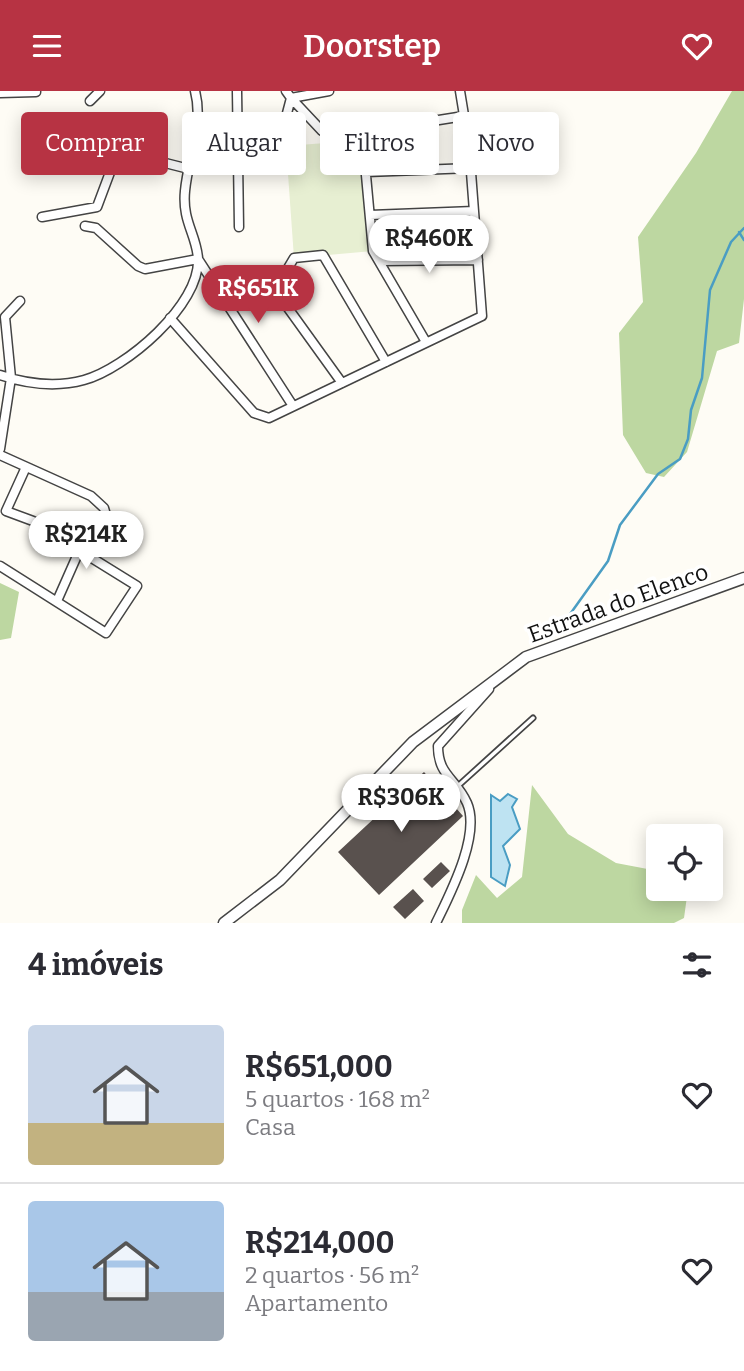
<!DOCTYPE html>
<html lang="pt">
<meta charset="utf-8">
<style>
body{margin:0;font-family:Bitter,serif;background:#f2f2f3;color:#2b2b33;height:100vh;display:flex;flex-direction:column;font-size:26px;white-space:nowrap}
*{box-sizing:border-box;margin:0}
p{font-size:23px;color:#7c7c81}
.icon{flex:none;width:38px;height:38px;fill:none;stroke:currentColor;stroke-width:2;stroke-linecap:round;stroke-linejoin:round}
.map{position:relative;height:832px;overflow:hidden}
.panel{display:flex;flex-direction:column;background:#fff;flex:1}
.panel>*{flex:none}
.banner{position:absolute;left:21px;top:21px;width:704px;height:63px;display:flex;gap:14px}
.controls{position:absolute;left:646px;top:733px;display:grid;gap:14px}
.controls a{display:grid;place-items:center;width:77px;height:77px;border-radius:7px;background:#fff;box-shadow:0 4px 18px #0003;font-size:35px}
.price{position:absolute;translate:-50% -60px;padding:0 16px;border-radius:24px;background:#fff;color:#222;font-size:23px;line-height:46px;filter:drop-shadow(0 2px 4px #0008)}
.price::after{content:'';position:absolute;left:50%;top:42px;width:21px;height:16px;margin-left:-10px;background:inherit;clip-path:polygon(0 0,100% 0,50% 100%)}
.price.current{background:#b73343;color:#fff}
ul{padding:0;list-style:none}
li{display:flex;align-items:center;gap:21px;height:175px;padding:0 28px}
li+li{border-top:2px solid #e1e1e2}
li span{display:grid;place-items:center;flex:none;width:196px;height:140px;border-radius:7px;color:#555}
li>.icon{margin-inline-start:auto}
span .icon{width:84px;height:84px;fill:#fffc;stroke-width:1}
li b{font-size:30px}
h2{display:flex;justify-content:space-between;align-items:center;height:84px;padding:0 28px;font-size:30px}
.tag{padding:0 24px;border-radius:7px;background:#fff;box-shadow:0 4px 18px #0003;font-size:24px;line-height:63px}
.tag.current{background:#b73343;color:#fff}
header{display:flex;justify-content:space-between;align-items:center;height:91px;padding:0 28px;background:#b73343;color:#fff;font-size:32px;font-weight:600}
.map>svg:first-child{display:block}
.forest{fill:#bdd7a1}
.pitch{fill:#e7efd2}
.water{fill:#bee3f2;stroke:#4a9dc3;stroke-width:2}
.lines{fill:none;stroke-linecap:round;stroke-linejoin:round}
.stream{stroke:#4a9dc3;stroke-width:2.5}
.building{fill:#59514e}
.service-casing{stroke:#444;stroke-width:7}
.minor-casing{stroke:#444;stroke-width:11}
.tertiary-casing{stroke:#444;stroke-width:13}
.service{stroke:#fff;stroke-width:3.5}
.minor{stroke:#fff;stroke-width:8}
.tertiary{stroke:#fff;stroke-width:10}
.labels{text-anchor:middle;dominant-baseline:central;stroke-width:7;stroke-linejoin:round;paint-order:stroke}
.street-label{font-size:23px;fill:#111;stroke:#fff}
</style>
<header><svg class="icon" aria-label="menu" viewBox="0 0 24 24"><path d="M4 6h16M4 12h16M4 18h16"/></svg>Doorstep<svg class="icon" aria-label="heart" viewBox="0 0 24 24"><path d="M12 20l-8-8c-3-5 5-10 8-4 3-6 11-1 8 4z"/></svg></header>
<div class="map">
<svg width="744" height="832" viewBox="0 0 744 832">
<rect width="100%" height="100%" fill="#fefcf5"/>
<path class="forest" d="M732 0H744V208L739 252 717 260 687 361 664 386 646 382 623 344 619 242 643 211 638 146 696 62Z
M0 492 19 501 11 547 0 549Z
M532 694 568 743 616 772 658 780V798H688L684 827 674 832H462V819L476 784 497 807 522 786Z"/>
<path class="pitch" d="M365 49 373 160 294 167 286 55Z"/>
<path class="water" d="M508 703 517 708 512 716 520 738 503 755 510 774 505 795 491 786V704L500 710Z"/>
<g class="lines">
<path class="stream" d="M739 141 744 149
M563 533 608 470 620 434 658 383 680 368 688 348 691 319 702 287 710 199 731 151 744 137"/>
</g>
<path class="building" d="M424 681 463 725 379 804 338 761Z
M441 771 450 780 432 797 423 788Z
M413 798 424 810 405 828 393 816Z"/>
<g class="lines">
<g class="service-casing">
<path id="service" d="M459 694 533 627"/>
</g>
<g class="minor-casing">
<path id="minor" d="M237 0 239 136
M329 0 291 7 322 40 345 44 464 25
M0 2 36 1
M90 10 100 0
M362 41 373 160 426 251
M276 64 291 7 286 0
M367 81 471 77
M370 124 474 120
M42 126 97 116 118 60 189 78
M85 135 96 137 138 175 145 178 198 168 293 315
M379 170 478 169
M170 227 254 322 269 327 482 225 469 55 460 0
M0 284C27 293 55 297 84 289 125 278 201 214 198 167 196 143 182 130 185 100 188 66 204 34 195 0
M342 292 275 199 294 167 323 164 386 271
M0 358 11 287 5 226 20 210
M0 364 91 405 104 417 108 431 87 464 137 495 106 542 0 475
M26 376 6 420 33 430 80 458
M57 510 80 458 83 461
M436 832C450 803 481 744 467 712 456 687 438 685 438 655L489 598"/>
</g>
<g class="tertiary-casing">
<path id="tertiary" d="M224 832 280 789 413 651 526 566 744 487"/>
</g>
<use href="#service" class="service"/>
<use href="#minor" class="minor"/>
<use href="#tertiary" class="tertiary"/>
</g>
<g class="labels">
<g class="street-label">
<text transform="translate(618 512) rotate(-20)">Estrada do Elenco</text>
</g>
</g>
</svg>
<div class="controls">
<a><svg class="icon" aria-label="locate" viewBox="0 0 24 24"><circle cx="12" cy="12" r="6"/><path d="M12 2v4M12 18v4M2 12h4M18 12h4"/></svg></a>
</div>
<b class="price" style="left:429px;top:184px">R$460K</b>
<b class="price current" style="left:258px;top:234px">R$651K</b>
<b class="price" style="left:86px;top:480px">R$214K</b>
<b class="price" style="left:401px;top:743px">R$306K</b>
<div class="banner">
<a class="tag current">Comprar</a>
<a class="tag">Alugar</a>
<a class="tag">Filtros</a>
<a class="tag">Novo</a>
</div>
</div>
<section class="panel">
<h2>4 imóveis<svg class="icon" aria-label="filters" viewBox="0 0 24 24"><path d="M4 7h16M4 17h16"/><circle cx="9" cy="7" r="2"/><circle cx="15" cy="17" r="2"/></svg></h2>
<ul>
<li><span style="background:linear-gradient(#c9d6e8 70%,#c2b280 0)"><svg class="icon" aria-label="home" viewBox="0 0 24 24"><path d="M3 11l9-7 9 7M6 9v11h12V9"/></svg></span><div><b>R$651,000</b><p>5 quartos · 168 m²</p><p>Casa</p></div><svg class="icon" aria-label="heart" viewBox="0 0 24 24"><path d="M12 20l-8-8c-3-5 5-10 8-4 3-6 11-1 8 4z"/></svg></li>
<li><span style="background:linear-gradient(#a9c7e8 65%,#9aa5b1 0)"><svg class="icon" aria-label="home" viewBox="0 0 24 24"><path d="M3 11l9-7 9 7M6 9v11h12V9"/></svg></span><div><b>R$214,000</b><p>2 quartos · 56 m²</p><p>Apartamento</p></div><svg class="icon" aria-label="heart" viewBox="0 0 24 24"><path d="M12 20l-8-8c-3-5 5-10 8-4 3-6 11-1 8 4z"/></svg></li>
</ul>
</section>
